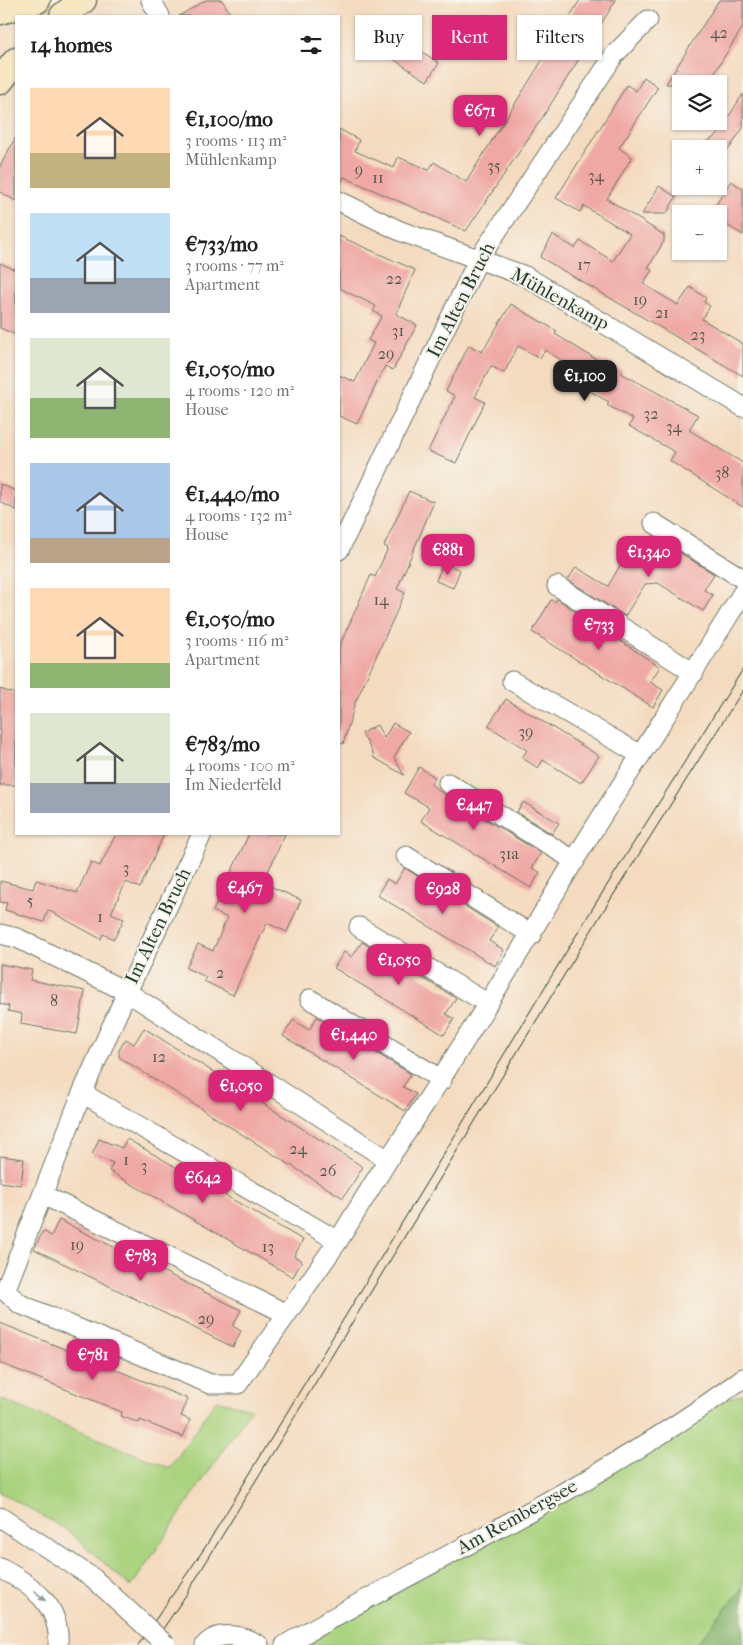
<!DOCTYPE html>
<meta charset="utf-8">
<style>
body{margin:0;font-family:"IM FELL French Canon",serif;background:#f6f6f6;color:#202124;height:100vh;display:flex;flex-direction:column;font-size:19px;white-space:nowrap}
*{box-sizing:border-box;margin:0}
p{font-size:16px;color:#757577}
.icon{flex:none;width:28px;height:28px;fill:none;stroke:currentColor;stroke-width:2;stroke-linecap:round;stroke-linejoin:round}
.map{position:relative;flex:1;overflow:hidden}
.sheet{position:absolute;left:15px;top:15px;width:325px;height:820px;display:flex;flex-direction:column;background:#fff;border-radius:0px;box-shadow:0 1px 4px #0004}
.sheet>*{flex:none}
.hud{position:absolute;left:355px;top:15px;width:312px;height:45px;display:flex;gap:10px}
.fabs{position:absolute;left:672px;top:75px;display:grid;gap:10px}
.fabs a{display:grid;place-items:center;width:55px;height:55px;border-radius:0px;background:#fff;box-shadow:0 1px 4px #0004;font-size:25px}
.price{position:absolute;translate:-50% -42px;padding:0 11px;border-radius:10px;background:#db2777;color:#fff;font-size:16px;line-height:32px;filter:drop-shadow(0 1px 2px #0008)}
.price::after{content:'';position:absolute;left:50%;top:30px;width:15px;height:11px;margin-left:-8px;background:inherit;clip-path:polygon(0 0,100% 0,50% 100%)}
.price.on{background:#222;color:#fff}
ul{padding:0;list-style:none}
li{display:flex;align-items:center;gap:15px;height:125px;padding:0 15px}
li span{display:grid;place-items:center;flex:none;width:140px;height:100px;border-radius:0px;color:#555}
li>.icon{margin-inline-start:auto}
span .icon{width:60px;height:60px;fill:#fffc;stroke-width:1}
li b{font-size:21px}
h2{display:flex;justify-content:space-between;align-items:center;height:60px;padding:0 15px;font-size:21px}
.chip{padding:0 18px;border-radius:0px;background:#fff;box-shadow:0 1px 4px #0004;font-size:18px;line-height:45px}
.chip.on{background:#db2777;color:#fff}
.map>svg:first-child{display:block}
.green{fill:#aad37f;stroke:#64885a}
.forest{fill:#87b56e;stroke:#537951}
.building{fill:#efa8a4}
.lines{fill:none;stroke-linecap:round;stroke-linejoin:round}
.minor-casing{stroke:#6a7465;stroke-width:21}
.secondary-casing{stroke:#6a7465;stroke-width:29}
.minor{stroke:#fff;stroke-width:19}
.secondary{stroke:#f7e8c3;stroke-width:26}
.tram{stroke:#1f3d34;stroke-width:1}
.minor-bridge-casing{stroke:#6a7465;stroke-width:21;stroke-linecap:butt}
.minor-bridge{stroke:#fff;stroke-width:19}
.oneway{fill:#8f9e9a}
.labels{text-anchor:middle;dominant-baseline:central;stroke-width:4;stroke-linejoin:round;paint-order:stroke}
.number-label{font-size:16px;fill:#535850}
.street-label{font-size:19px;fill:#1f3d34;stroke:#f7f3e8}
</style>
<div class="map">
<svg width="743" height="1645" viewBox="0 0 743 1645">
<rect width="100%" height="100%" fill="#f7f3e8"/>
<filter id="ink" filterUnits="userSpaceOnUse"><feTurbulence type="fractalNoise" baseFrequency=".02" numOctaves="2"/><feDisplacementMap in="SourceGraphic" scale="10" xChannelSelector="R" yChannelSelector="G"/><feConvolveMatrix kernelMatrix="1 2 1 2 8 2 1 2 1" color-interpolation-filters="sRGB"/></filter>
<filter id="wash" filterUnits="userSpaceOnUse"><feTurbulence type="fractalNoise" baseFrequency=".0096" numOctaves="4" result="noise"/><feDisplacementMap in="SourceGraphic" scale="20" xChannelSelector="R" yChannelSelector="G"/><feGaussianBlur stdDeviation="1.12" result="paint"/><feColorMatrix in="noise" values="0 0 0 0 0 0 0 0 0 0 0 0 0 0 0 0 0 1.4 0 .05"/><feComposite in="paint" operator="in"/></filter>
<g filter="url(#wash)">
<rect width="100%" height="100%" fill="#f4dbbf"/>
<path class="green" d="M743 1394V1588L695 1645H298L725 1399Z
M0 1399 170 1468 216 1400 251 1409 131 1587 67 1530 0 1492Z"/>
<path class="forest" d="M743 1588V1645H695Z"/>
<g id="blocks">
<path class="building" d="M206 0H222L232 16H179Z
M580 0H616L542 118 466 231 344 177 339 189V129L359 140 355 151 394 168 398 157 429 170 434 162 466 182Z
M719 0H743V27L707 84H666Z
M391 31 439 63 427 81 379 50Z
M644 77 658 87 619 148 632 157 607 199 664 235V241L648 268 652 270 643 284 678 305 690 287 706 298 704 302 710 306 702 319 743 344V376L540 257 553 235 575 248 580 241 613 261 630 234 584 206 580 212 556 198 627 85 636 91Z
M743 94V128L729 149H698L717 135Z
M16 137V201L0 192V166Z
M731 181 743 189V235L719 220V214H710Z
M659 186 676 197 666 214H642Z
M339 236 415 270 396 314 417 325 393 370 385 366 357 424 339 416V375L355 382 374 343 368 340 382 316 373 311 376 306 339 288Z
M0 263 16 270V335L0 328Z
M511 304 557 331 555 334 594 358 605 363 606 361 623 371 621 373 698 415 689 430 743 463V507L670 461 675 452 629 426 633 419 607 405 609 402 567 378 574 368 545 350 540 358 518 346 504 373 491 366 475 397 485 402 456 463 428 451 455 396 446 391 469 345 482 352Z
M0 484 16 491V510L0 502Z
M409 491 434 502 397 589 405 593 355 703 343 744 339 743V647L371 575 375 577 388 548 384 546Z
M653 536 714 574 704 590 713 595 703 611 658 583 645 584 625 616 568 580 576 567 608 586 632 545 643 552Z
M443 563 460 570 453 588 436 581Z
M557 599 660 667 650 682 663 690 653 707 532 632 551 600 555 602Z
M0 689 16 694V785H0Z
M506 699 599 756 581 783 543 760 538 768 522 758 527 750 488 726Z
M393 723 409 732 394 757 404 775 373 757 374 755 362 733 377 725 384 738Z
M419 767 435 777 431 784 442 793 541 853 532 868 540 872 531 888 421 821 429 807 404 793Z
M523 802 559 823 552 834 517 812Z
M116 834H164L140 888 126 882 111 913 124 919 114 939 103 934 101 939 48 910 44 922 5 910 7 903 0 902V881L33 889 36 880 77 893 91 862 100 866Z
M249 834H285L263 883 301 900 287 932 267 923 233 995 204 981 206 977 186 968 198 944 213 951 227 918 213 911Z
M405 868 498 927 489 941 504 950 495 966 377 895 387 879 395 884Z
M362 942 456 998 446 1014 454 1019 444 1035 334 968 344 952 352 957Z
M0 964 32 970 30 980 85 991 77 1034 21 1024 22 1014 8 1011 9 1006 0 1004Z
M317 1017 411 1074 403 1087 416 1094 405 1111 283 1036 293 1020 309 1030Z
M144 1028 363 1167 343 1198 119 1057V1050L126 1039 134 1044Z
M99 1139 122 1148 127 1139 303 1240 294 1256 302 1261 293 1277 109 1171 113 1163 92 1155Z
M0 1156 24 1159 21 1185 0 1182Z
M59 1220 241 1310 233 1326 241 1331 233 1347 34 1249 43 1231 51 1236Z
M0 1323 188 1399 181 1416 190 1420 183 1437 140 1420 139 1423 121 1416 122 1412 0 1363Z"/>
</g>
</g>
<g filter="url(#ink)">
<use href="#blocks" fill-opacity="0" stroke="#6a7465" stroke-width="1"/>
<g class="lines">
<g class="minor-casing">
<path id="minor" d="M151 0 160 16
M339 201 400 231 525 276 743 407
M654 523 743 579
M339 550 478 260 615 54 648 20
M557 586 694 673
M512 681 641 755
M448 783 575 861
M202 834 127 992 82 1093 5 1291 20 1304 210 1384H238L338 1241 388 1160
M406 856 532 935
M359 927 487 1003
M0 934 17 938 127 992 388 1160C453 1063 514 962 574 861 629 771 688 683 743 592
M310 999 442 1080
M82 1093 338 1241
M43 1195 287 1314
M0 1517 93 1578
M0 1568C32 1585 61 1605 58 1645
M205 1645C219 1629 244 1636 259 1645
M285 1645C437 1556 601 1484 743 1378"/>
</g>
<g class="secondary-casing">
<path id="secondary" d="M0 11 37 0
M63 16 83 0
M0 81 16 61"/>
</g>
<use href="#minor" class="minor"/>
<use href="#secondary" class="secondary"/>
<path class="tram" d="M138 1645 206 1546 594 906 743 669
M152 1645 186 1595 602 913 743 690"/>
<g class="minor-bridge-casing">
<path id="minor-bridge" d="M93 1578 166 1645"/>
</g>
<use href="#minor-bridge" class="minor-bridge"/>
</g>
<defs><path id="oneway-solid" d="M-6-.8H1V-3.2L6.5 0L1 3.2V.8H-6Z" transform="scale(1.25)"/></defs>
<use class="oneway" href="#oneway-solid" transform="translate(40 1596) rotate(42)"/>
</g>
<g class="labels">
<g class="number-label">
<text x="719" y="32">42</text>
<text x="494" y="165">35</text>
<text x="359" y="169">9</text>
<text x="596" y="175">34</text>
<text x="378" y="177">11</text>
<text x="584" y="264">17</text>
<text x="394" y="278">22</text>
<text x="640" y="299">19</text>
<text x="662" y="312">21</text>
<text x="398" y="330">31</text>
<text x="698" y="334">23</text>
<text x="386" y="353">29</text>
<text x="651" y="413">32</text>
<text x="674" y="426">34</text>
<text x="722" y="472">38</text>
<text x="381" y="599">14</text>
<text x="526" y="731">39</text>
<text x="509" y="853">31a</text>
<text x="126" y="867">3</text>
<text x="30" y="900">5</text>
<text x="100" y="916">1</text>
<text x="220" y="972">2</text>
<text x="54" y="1000">8</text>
<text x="159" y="1056">12</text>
<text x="298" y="1148">24</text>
<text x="126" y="1159">1</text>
<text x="144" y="1165">3</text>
<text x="328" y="1170">26</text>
<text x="77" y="1244">19</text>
<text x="268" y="1246">13</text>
<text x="206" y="1318">29</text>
</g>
<g class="street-label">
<text transform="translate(560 299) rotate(29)">Mühlenkamp</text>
<text transform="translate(461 300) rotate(-63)">Im Alten Bruch</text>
<text transform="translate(158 926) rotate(-64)">Im Alten Bruch</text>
<text transform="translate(517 1517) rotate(-29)">Am Rembergsee</text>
</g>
</g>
</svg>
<div class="fabs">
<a><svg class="icon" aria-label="layers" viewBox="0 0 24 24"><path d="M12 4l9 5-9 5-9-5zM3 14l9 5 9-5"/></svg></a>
<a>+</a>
<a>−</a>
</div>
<b class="price" style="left:480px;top:137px">€671</b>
<b class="price on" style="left:585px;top:402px">€1,100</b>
<b class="price" style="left:448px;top:576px">€881</b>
<b class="price" style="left:649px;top:578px">€1,340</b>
<b class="price" style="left:599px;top:651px">€733</b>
<b class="price" style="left:474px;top:831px">€447</b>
<b class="price" style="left:245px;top:914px">€467</b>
<b class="price" style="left:443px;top:915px">€928</b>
<b class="price" style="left:399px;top:986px">€1,050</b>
<b class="price" style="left:354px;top:1061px">€1,440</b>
<b class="price" style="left:241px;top:1112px">€1,050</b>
<b class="price" style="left:203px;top:1204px">€642</b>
<b class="price" style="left:141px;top:1282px">€783</b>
<b class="price" style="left:93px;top:1381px">€781</b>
<div class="hud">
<a class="chip">Buy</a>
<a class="chip on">Rent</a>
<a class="chip">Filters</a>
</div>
<section class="sheet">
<h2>14 homes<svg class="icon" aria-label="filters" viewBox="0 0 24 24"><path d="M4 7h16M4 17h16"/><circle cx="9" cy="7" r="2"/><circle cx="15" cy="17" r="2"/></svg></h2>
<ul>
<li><span style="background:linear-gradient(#ffd9b3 65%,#c2b280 0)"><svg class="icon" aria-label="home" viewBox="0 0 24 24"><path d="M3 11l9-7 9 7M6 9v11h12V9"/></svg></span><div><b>€1,100/mo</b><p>3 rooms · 113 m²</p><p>Mühlenkamp</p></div></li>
<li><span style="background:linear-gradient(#bfe0f5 65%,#9aa5b1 0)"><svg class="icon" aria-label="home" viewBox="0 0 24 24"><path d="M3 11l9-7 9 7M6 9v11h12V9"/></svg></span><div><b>€733/mo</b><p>3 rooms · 77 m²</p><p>Apartment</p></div></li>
<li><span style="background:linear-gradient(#dfe7d0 60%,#8fb573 0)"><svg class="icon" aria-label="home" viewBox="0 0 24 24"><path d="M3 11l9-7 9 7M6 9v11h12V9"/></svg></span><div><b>€1,050/mo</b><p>4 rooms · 120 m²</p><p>House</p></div></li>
<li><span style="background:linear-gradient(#a9c7e8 75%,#b9a48a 0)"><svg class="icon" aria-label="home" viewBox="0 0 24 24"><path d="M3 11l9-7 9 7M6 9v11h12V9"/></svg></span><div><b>€1,440/mo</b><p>4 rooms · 132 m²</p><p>House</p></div></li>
<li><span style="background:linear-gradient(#ffd9b3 75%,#8fb573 0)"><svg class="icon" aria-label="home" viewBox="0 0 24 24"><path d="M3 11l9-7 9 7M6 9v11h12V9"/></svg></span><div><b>€1,050/mo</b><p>3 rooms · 116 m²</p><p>Apartment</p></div></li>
<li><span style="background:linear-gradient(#dfe7d0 70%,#9aa5b1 0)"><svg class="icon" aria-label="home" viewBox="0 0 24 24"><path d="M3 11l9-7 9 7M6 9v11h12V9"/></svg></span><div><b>€783/mo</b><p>4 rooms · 100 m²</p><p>Im Niederfeld</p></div></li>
</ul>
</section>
</div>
